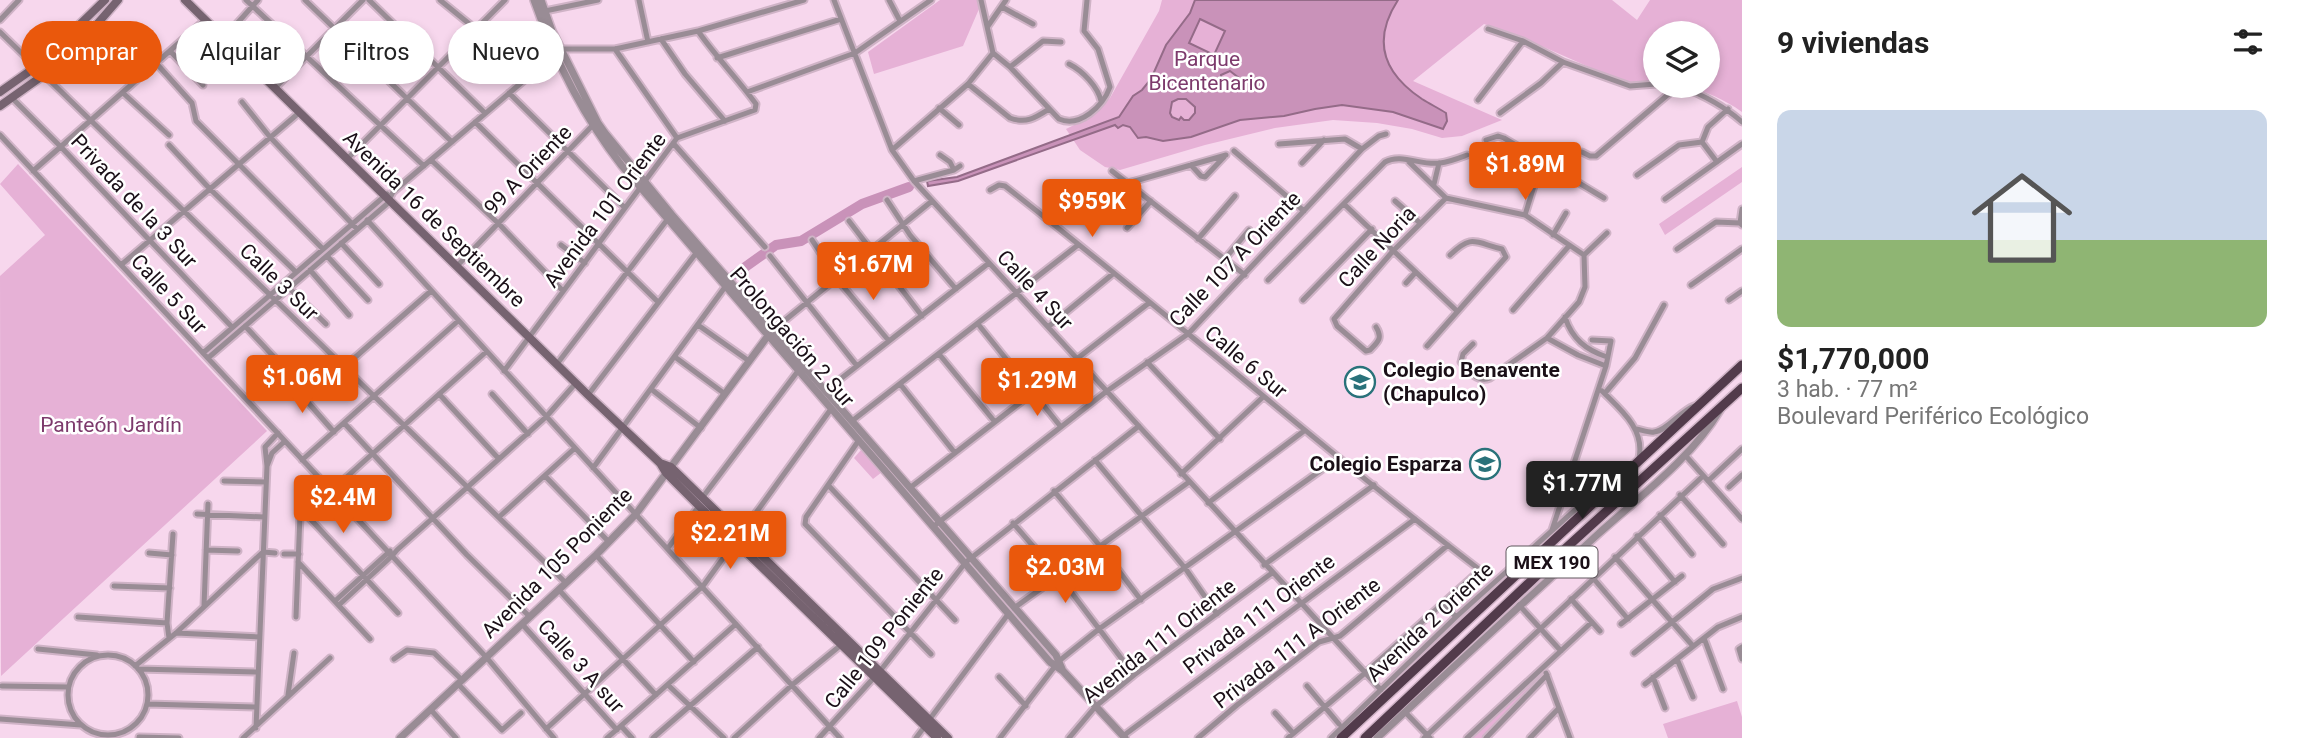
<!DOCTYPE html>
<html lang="es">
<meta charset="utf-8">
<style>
body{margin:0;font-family:Roboto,sans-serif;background:#f6f6f6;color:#222;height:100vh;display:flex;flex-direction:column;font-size:26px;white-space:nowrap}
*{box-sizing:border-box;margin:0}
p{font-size:23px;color:#767676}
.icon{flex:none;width:38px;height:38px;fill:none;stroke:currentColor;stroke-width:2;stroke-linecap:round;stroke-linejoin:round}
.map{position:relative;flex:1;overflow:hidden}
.drawer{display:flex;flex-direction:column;background:#fff;width:560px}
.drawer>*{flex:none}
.guide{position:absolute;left:21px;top:21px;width:665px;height:63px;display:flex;gap:14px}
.controls{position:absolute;left:1643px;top:21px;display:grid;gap:14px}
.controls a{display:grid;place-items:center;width:77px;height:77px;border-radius:50%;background:#fff;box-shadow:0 4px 10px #0003;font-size:35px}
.price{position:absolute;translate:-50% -60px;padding:0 16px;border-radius:7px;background:#ea580c;color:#fff;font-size:23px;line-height:46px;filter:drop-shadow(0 2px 4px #0008)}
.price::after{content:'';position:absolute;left:50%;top:42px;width:21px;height:16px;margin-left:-10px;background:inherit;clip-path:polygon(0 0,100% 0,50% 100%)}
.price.on{background:#222;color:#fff}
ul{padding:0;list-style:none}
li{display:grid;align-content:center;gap:14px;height:371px;padding:0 35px}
li span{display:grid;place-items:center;height:217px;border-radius:14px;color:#555}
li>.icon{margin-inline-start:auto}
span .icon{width:126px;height:126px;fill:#fffc;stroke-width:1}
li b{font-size:30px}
h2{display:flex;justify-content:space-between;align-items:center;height:84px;padding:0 35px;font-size:30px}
.pill{padding:0 24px;border-radius:32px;background:#fff;box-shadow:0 4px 10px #0003;font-size:24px;line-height:63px}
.pill.on{background:#ea580c;color:#fff}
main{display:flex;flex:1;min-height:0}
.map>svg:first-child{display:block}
.green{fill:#e6b1d6}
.water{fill:#c992b9;stroke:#946b88;stroke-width:2;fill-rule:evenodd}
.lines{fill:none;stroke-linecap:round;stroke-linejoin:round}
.stream{stroke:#946b88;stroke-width:2}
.river{stroke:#c992b9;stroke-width:10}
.minor-casing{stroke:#cfb3c6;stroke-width:9}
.tertiary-casing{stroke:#cfb3c6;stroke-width:10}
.secondary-casing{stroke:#cfb3c6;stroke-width:11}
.trunk-casing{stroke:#cfb3c6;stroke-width:12}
.minor{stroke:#998c95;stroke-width:5}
.tertiary{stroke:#998c95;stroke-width:7}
.secondary{stroke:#766370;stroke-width:8}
.trunk{stroke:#523b4b;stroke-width:9}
.labels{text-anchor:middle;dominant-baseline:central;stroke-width:5;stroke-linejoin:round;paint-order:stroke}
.shield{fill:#fff;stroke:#5f575d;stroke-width:2}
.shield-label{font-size:19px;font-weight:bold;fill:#1a0f17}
.park-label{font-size:21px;fill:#7d3a6c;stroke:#fff}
.street-label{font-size:21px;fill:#1a0f17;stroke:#fff}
.poi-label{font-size:21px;font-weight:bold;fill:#1a0f17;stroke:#fff;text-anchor:start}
</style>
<main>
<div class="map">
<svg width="1742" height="738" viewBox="0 0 1742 738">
<rect width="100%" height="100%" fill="#f7d7ed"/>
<path class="green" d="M940 0H977L979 9 963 46 874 74 868 52Z
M1162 0H1612L1637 20 1650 0H1742V112C1724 99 1705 91 1684 86H1708V33H1656L1655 84 1632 86 1530 41 1484 24 1413 81 1502 120 1462 136 1442 138 1412 129 1377 123 1333 120 1275 128 1205 145 1120 170 1105 167 1080 150 1066 129 1084 120 1110 98 1159 11Z
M18 164 267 431 1 676 0 276 45 235 0 184Z
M1742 167V182L1665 235 1659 224Z
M861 450 882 472 873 479 854 458Z
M1542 672 1544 675 1483 738H1473Z
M1737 701 1742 717V738H1668L1663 724Z"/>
<path class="water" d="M1195 0H1398C1372 40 1383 73 1422 99 1430 104 1438 108 1446 113L1447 121 1443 129 1393 112 1342 105 1315 109 1284 116 1240 120 1191 137 1163 141 1146 137 1138 138 1130 127 1123 125 1118 128 1115 125 958 181 928 186 927 181 957 177 1119 117 1133 96 1142 90 1151 79 1166 45 1190 13ZM1200 19 1225 31 1214 55 1189 43ZM1230 71 1239 78V85L1231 91 1222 87 1221 75ZM1178 99H1186L1195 107V113L1189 120H1184L1181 117 1179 120 1172 117 1170 113 1172 102Z"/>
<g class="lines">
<path class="stream" d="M734 274 778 243 798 241 865 202 910 187"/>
<path class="river" d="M734 275 776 245 801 241 862 204 909 187"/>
<g class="minor-casing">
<path id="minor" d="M246 0 424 166
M305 0 452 142
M369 0 485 113
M440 0 531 74
M639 0 648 42
M834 0 892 150 914 181 1381 690
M889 0 900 21
M981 0 993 53
M1002 7 1033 24
M545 11 598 0
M0 20 19 0
M988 26 1006 0
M1488 29 1523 41 1563 62 1630 86 1656 84
M0 32 566 583
M224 38 258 0
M661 39 685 74 725 121
M615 49 677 138
M170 51 203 85
M993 53 1010 67 1059 119C1080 128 1103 106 1110 87L1098 49 1084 31 1087 0
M717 58 841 19
M156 63 192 103 196 121 323 249
M1069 64C1083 71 1098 87 1101 101
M1010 67 1043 41 1061 42
M968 84 1010 118C1026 124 1035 118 1049 109
M1680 86C1703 95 1723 105 1742 122
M275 88 363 0
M747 92 855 53 931 0
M123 93 169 135
M509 93 625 208
M12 98 61 147 232 327
M1478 100 1523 41
M242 102 270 137 357 229
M939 108 959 125
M1500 113 1541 83 1563 62
M475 122 658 302
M0 135 487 658 554 738
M1486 140 1498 136 1504 138 1604 198
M1702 142 1717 162
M673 143 765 247
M1279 144 1345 139 1362 149
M169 145 210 189 296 272
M892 150 968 84 993 53
M1234 151 1304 211
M1582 152 1590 156H1596L1678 86
M940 155 950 162 954 170
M347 159 505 0
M431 160 499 224 563 291
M1409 162 1446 198 1525 215 1584 255
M1302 163 1324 140
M1191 165 1201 176 1205 177 1224 157
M33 171 205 20
M1112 171 1245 275
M1637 175 1679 145 1702 142 1708 127 1728 109
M914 181 954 170 960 166
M1128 183 1226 155
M1434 184 1439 163
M990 190 999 185 1005 186C1166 311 1318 446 1480 570L1365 673 1288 738
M1665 199 1742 144
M887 200 910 235 956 289
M1395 201 1420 223
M1344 204 1457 311
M1742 209 1740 223 1742 225
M1525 215 1542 160
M367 220 840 738
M849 221 922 316
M1127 228 1151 201
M1553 235 1566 213
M1198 239 1235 196
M812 240 842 285 889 341
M341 243 379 284
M561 245 585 263
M1677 249 1716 222 1740 223
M1584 255 1607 233
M327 256 368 300
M770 256 857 366
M1224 260 1249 230
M121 265 300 112
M457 266 592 126
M310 270 349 315
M1268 280 1385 162C1401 153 1422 166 1440 163 1449 162 1459 158 1467 155
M1406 283 1416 272
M1691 285 1742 249
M289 288 326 324
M1303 300 1372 229
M1729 300 1742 291
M1513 310 1569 246
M1565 317C1572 339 1586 350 1607 357
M978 324 1061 427
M698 325 749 361
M245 326 290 374
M1048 327 1114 273
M1376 327C1383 338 1378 342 1370 350L1366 351 1337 326 1334 319 1393 251 1446 198
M773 330 932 201
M1547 338 1578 355 1606 366
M1473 344 1463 354 1461 362C1468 371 1478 383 1490 378L1547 338 1579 302 1585 287 1584 255
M1427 346 1506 257 1502 249C1474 242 1472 234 1450 255
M203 353 387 194
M939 354 995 422
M675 357 725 394
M208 358 387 204 393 192 561 49H615L698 31 804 0
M1147 362 1220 439
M557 364 667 220
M344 367 431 291
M504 371 677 138 755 110 756 104C738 79 716 57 698 31
M290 382 334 432
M900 384 955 453
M651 389 701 428
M825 391 989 263
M1602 391C1621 410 1645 429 1639 458
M1605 393 1635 358 1664 305
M439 394 499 459
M492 394 528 434
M588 395 697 252
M852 421 1078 245
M344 423 467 555 530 617
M1636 429C1642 430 1649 433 1654 432 1667 431 1680 411 1694 406
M859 440 806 517 805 524 931 654
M1685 455 1742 519
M302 460 458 321
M1095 460 1185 568 1217 614
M267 466 272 453 285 441
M593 468 725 287
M1181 474 1263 397
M545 476 609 542
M224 481 266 482
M1708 481 1742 449
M828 485 955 620
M911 487 1149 303
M1729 487 1742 475
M331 491 486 352
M1054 491 1100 546 1141 600
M1680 495 1723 544
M702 498 798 371
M1208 503 1304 431
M301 509 398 613
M197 514 264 517
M1660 515 1692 554
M499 517 575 448
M1013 523 1059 576 1134 675
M934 526 1107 391 1188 334 1362 149 1379 136 1386 134
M1552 530 1606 366 1611 341 1592 340
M1637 536 1675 582
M668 548 699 506
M206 550 238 551
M149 553 172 555
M284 554H299
M596 555 694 662
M1615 557 1693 646
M298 562 370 639
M1264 565 1374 485
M1593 578 1628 619
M114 586 170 588
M559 590 656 695
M1571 599 1600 631
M335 601 390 551
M1443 603 1456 617
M339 605 392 556 397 550 546 417 576 383
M1519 605 1561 651
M204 606 208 504
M1014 608 1189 482
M78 617 167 623
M296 617 301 489
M522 624 617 730
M1621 624 1682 576
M176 633 259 637
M169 638 167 623 173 534
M1704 638 1723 689
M1742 647 1739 649 1742 659
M38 649 97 655
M1634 653 1713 589 1742 578
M68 695a40 40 0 1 1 80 0a40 40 0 1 1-80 0Z
M394 659 407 650 434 653 462 680
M1677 659 1693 697
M135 666 176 633 263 552 275 553
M138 669 257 672
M1546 673 1570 738
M999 677 1026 706
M1653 677 1665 708
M458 684 502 730
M1645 684 1718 627 1742 617
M668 685 724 738
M2 686 68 687
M1307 686 1339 724
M288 695 294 653
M147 704 255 707
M431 710 456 738
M1405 712 1430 738
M1275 713 1293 733
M0 719 81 725
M929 720 1009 613
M621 726 632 738
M256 728 267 466 265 447 278 433
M546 729 703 586 831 409
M502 730 521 713
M1123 736 1415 519
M139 737 179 738
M243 738 330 658
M607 738 736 624
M653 738 758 647
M734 738 792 685 841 645
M819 738 880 671 966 562 1139 426
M916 738 925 726
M1000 738 1059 661 1099 629 1338 458
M1069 738 1096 706 1134 675 1272 573
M1198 738 1237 705 1319 642 1340 636 1448 545
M1331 738 1456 617 1586 500 1598 492H1605
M1424 738 1703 476
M1467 738 1592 622
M1486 738 1547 675
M1530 738 1559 708"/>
</g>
<g class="tertiary-casing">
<path id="tertiary" d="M534 0C555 60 583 116 622 166L1050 662 1063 671 1125 738
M541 0 552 31 598 123 605 133 672 215 1056 655 1062 669
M400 738 596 555 636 514 770 333
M1377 738C1450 670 1523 603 1597 535 1638 498 1692 458 1720 410"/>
</g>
<g class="secondary-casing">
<path id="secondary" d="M185 0 588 395 660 463 666 473 699 506 937 738
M0 92 37 66 105 0
M0 106 45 74 85 38 118 0
M660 463 671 467 948 738"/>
</g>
<g class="trunk-casing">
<path id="trunk" d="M1341 738 1742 365
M1365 738 1566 548 1742 388"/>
</g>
<use href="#minor" class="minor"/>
<use href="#tertiary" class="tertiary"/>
<use href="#secondary" class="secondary"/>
<use href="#trunk" class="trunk"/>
</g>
<defs>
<g id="school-ring" transform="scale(1.575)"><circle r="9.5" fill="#fff" stroke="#29727a" stroke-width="1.5"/><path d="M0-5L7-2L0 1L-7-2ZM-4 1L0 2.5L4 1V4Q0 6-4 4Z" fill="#29727a"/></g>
</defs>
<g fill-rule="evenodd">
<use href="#school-ring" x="1360" y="382"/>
<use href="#school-ring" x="1485" y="464"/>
</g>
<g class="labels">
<rect class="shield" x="1506.5" y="546.5" width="91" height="31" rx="5"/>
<g class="shield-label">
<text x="1552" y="562">MEX 190</text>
</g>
<g class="park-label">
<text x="1207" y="59">Parque<tspan x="1207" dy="24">Bicentenario</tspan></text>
<text x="111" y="425">Panteón Jardín</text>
</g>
<g class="street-label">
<text transform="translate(528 170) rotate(-46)">99 A Oriente</text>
<text transform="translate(134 201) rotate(47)">Privada de la 3 Sur</text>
<text transform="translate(605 210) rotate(-53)">Avenida 101 Oriente</text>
<text transform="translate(434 219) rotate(44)">Avenida 16 de Septiembre</text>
<text transform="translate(1377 247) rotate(-47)">Calle Noria</text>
<text transform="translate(1235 259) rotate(-46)">Calle 107 A Oriente</text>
<text transform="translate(279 282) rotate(44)">Calle 3 Sur</text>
<text transform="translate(1035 290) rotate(47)">Calle 4 Sur</text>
<text transform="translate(169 294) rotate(47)">Calle 5 Sur</text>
<text transform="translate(792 337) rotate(49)">Prolongación 2 Sur</text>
<text transform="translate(1246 362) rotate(40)">Calle 6 Sur</text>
<text transform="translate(557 563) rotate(-45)">Avenida 105 Poniente</text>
<text transform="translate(1259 614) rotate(-37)">Privada 111 Oriente</text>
<text transform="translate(1430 622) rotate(-43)">Avenida 2 Oriente</text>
<text transform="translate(884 638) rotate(-51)">Calle 109 Poniente</text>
<text transform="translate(1159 641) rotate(-38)">Avenida 111 Oriente</text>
<text transform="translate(1297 643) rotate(-37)">Privada 111 A Oriente</text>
<text transform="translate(581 666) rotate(48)">Calle 3 A sur</text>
</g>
<g class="poi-label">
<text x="1383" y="370">Colegio Benavente<tspan x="1383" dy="24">(Chapulco)</tspan></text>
<text x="1462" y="464" text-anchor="end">Colegio Esparza</text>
</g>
</g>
</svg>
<div class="controls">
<a><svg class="icon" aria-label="layers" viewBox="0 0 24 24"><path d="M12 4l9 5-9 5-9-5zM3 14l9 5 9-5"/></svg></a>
</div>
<b class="price" style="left:1525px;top:202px">$1.89M</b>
<b class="price" style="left:1092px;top:239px">$959K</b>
<b class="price" style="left:873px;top:302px">$1.67M</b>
<b class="price" style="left:302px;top:415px">$1.06M</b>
<b class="price" style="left:1037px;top:418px">$1.29M</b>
<b class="price on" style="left:1582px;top:521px">$1.77M</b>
<b class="price" style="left:343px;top:535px">$2.4M</b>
<b class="price" style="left:730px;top:571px">$2.21M</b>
<b class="price" style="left:1065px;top:605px">$2.03M</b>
<div class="guide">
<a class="pill on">Comprar</a>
<a class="pill">Alquilar</a>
<a class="pill">Filtros</a>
<a class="pill">Nuevo</a>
</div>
</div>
<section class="drawer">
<h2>9 viviendas<svg class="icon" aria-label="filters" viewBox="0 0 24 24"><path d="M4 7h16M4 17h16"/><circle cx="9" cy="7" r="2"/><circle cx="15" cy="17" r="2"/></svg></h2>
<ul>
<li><span style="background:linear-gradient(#c9d6e8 60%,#8fb573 0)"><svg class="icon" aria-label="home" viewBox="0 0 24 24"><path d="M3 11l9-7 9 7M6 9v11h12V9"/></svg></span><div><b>$1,770,000</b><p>3 hab. · 77 m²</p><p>Boulevard Periférico Ecológico</p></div></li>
</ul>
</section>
</main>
